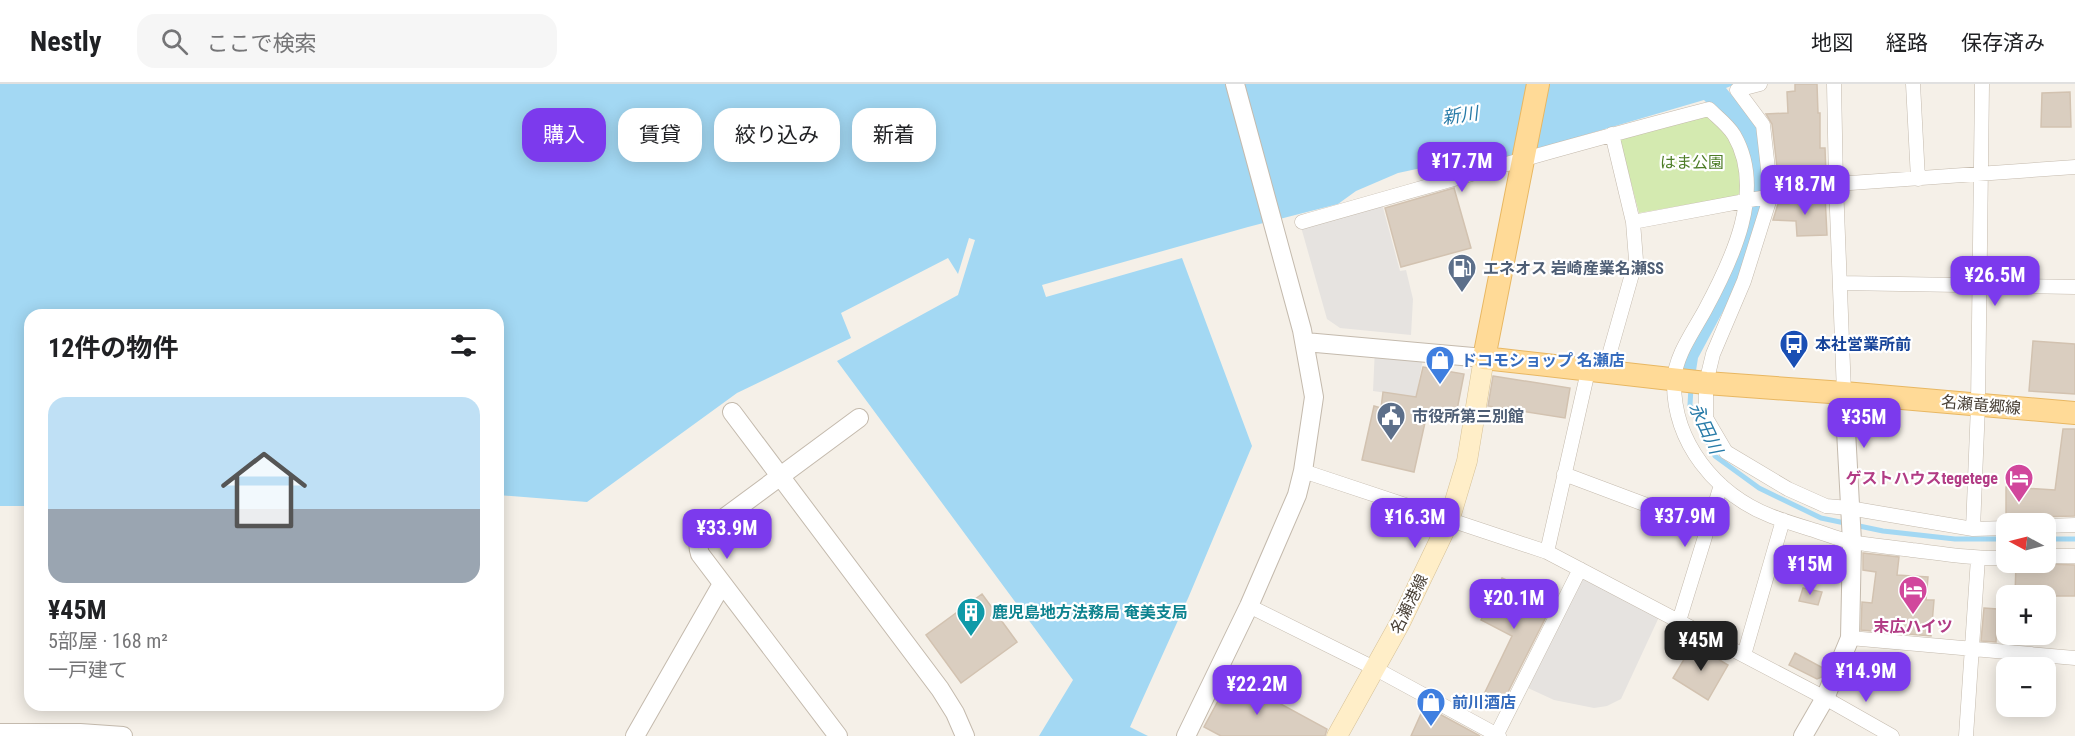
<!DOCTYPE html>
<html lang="ja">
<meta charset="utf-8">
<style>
body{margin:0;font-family:"Roboto Condensed","Noto Sans JP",sans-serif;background:#f6f6f6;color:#202124;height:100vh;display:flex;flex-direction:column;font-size:22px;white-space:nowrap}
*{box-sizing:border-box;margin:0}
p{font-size:20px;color:#757577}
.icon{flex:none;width:33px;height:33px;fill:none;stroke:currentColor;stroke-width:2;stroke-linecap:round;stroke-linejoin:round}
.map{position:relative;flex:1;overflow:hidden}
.side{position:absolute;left:24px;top:225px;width:480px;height:402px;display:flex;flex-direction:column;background:#fff;border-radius:18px;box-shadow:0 3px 15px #0003}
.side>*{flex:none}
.hud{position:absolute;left:522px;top:24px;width:570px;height:54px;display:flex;gap:12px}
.needle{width:39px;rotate:277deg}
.controls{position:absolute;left:1996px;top:429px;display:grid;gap:12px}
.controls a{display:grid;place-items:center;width:60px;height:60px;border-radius:12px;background:#fff;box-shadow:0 3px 15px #0003;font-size:30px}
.price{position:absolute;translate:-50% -51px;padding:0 14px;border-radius:12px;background:#7c3aed;color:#fff;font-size:20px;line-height:39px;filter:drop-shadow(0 2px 3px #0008)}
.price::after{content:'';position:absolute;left:50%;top:36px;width:18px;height:14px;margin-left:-9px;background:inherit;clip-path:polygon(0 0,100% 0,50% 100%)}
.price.active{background:#222;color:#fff}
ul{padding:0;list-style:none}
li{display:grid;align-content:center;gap:12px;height:318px;padding:0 24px}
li+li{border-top:2px solid #e0e0e0}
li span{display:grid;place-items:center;height:186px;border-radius:18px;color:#555}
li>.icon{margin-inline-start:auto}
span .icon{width:108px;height:108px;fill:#fffc;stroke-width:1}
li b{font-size:26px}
h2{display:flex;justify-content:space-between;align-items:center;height:72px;padding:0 24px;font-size:26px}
.chip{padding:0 21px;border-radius:18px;background:#fff;box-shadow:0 3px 15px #0003;font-size:21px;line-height:54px}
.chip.active{background:#7c3aed;color:#fff}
header{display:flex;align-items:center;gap:36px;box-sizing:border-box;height:84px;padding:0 30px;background:#fff;border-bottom:2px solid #e0e0e0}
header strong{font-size:28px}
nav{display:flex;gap:33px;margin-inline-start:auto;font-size:21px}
.search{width:420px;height:54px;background:#f6f6f6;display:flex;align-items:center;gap:15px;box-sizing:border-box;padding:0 21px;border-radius:18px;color:#757577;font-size:22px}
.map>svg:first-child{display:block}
.green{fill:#d4eab0}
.parking{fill:#e6e3e0}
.water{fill:#a3d8f3}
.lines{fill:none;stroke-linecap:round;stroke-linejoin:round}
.stream{stroke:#a3d8f3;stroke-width:5}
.building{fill:#dacec0;stroke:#d2c2b0;stroke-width:1.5}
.minor-casing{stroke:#c4baad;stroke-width:15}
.tertiary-casing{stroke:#c4baad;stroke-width:20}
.secondary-casing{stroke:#d6c197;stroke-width:21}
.primary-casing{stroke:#e8b762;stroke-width:24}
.minor{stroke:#fff;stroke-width:14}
.tertiary{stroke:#fff;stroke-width:18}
.secondary{stroke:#ffeec8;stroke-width:20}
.primary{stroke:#ffda97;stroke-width:22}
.labels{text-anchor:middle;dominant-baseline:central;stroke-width:4.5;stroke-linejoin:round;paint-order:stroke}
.park-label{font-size:16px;fill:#4d7d27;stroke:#fff}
.service-label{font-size:16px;font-weight:bold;fill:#4e5e75;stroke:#fff;text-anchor:start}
.transit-label{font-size:16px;font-weight:bold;fill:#164399;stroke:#fff;text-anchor:start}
.shop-label{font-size:16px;font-weight:bold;fill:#366cbe;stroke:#fff;text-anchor:start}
.street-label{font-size:16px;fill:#494036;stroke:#fff}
.hotel-label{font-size:16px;font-weight:bold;fill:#b23c85;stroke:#fff;text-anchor:end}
.culture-label{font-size:16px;font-weight:bold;fill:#0d838f;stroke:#fff;text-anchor:start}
.water-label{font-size:18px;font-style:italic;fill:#287ba8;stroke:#fff}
</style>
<header>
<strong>Nestly</strong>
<div class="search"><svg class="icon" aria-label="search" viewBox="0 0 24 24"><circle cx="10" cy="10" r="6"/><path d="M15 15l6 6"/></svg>ここで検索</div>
<nav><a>地図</a><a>経路</a><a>保存済み</a></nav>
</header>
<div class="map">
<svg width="2075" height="652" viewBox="0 0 2075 652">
<rect width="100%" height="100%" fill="#f5f0e8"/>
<path class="green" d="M1705 31 1727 48 1742 82 1745 106 1736 112 1639 129 1620 56Z"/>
<path class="parking" d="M1382 120 1400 187 1406 186 1413 215 1411 251 1340 244 1327 235 1301 143Z
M1375 264 1424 269 1416 313 1373 307Z
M1582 494 1659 533 1621 615 1607 622 1594 624 1554 616 1528 604Z"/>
<path class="water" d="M0 0H1736L1726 4 1753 37 1760 52 1765 119 1735 205 1698 274 1695 293 1679 291 1748 124 1732 45 1704 16 1503 75 1468 74 1398 89 1356 107 1338 120 1248 143 1042 201 1046 213 1182 174 1252 362 1189 512 1130 643 1148 652H1039L1073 596 837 277 958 211 975 156 969 154 958 190 948 174 841 229 851 254 737 309 587 418 498 411V231H30V422H0Z"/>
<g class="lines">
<path class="stream" d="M1691 303 1690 321 1715 372 1759 404 1821 434 1883 447 1955 455H2007
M2046 455H2075"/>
</g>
<path class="building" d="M1795 0H1817L1818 29H1820V64H1825L1826 92 1787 100 1786 83H1777L1772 40 1766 30 1788 29 1787 8 1795 7Z
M2070 8 2071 43H2041L2042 9Z
M1454 104 1471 164 1401 183 1385 124Z
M1825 111 1827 151 1797 152 1796 137 1773 136 1778 120H1789V118Z
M2033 257 2075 260V310L2029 307Z
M1423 283 1464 290 1456 331 1428 325 1414 388 1362 376 1374 322 1381 324 1383 308 1416 313Z
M1493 292 1570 304 1565 334 1488 322Z
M2063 345H2075V432L2032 433V437L2006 435V403L2055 406Z
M1863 469 1899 473 1897 491 1928 493 1926 516H1934L1931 552 1861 546 1862 518 1872 519 1876 488 1863 486Z
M2016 479 2075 481V512H2015Z
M1502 494 1554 517 1504 616 1485 608 1512 552 1481 536Z
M1803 504 1822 508 1818 521 1799 517Z
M982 510 1017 558 961 599 926 551Z
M1984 524 1997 525 1996 558 1981 557Z
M1693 560 1728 581 1708 616 1673 594Z
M1795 569 1825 585 1822 593 1817 595 1789 581Z
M1231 593 1327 645 1325 652H1221L1204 643Z
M1424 623 1434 627 1480 652H1411Z"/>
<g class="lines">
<g class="minor-casing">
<path id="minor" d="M1760 0 1737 6 1763 41 1771 111 1744 197 1713 270 1706 299V334L1726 368 1788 405 1826 422 1849 424 1973 445 2007 444
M1834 0 1836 100 1844 309
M1913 0 1918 95
M1302 138C1437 100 1573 60 1709 25 1717 33 1728 41 1734 51 1766 106 1732 176 1705 226 1693 248 1675 272 1674 297 1673 358 1715 410 1771 432 1784 437 1797 441 1810 445 1824 449 1839 456 1853 458 1873 462 1893 463 1912 466 1944 470 1975 475 2007 474
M1633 138 1836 100 2075 83
M1840 199 2075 203
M1604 289 1636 176 1633 138 1612 50
M1303 387 1547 468 1825 614 1892 652
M1564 390 1708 444
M2046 442 2075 441
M1973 445 1978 321 1982 0
M1547 468 1588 287
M2046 472H2075
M1249 522 1376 585 1499 652
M1679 537 1721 401
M1850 554 2075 574
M1744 571 1783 436
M1496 652 1580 485
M1966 652 1978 474"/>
</g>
<g class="tertiary-casing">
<path id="tertiary" d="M1305 258 1484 274
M732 328 940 605 955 629 965 652
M0 649H80L123 652
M635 652 722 500
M838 652 700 470C697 461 698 456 705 448L859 334
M1186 652 1249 522 1297 411 1303 387 1314 313 1302 246 1235 0
M1803 652 1825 614 1850 554 1852 458 1844 309"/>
</g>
<g class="secondary-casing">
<path id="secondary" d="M1337 652 1400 539 1449 437 1467 377 1484 274"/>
</g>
<g class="primary-casing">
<path id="primary" d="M1538 0 1484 274 1706 299 1844 309 2075 329"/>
</g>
<use href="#minor" class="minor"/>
<use href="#tertiary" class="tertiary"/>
<use href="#secondary" class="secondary"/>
<use href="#primary" class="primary"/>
</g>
<defs>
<g id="fuel-pin" transform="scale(1.5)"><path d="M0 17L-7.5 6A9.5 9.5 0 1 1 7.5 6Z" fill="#5c6f8a" stroke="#fff"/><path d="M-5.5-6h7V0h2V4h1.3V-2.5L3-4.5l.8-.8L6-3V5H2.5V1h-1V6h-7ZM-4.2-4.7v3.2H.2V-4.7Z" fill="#fff"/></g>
<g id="bus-pin" transform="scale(1.5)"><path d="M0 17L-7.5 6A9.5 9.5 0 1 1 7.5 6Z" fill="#1a4fb4" stroke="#fff"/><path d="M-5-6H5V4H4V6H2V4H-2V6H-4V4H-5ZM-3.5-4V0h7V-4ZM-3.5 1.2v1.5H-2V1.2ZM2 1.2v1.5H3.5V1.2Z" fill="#fff"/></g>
<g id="shop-pin" transform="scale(1.5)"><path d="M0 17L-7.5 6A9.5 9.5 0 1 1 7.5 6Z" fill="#3f7fe0" stroke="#fff"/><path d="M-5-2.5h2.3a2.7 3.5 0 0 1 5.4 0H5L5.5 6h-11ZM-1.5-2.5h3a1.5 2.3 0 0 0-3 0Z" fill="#fff"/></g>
<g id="civic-pin" transform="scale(1.5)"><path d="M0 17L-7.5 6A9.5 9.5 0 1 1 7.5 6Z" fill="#5c6f8a" stroke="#fff"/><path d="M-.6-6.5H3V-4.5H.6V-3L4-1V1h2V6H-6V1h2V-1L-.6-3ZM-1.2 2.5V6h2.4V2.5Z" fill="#fff"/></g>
<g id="hotel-pin" transform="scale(1.5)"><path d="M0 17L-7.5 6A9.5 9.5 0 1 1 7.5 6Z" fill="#d1479c" stroke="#fff"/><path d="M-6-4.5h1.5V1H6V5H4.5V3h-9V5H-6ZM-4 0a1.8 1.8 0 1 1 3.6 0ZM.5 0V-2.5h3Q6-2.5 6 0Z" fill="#fff"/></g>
<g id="building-pin" transform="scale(1.5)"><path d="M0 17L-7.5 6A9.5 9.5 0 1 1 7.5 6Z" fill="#0f9aa8" stroke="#fff"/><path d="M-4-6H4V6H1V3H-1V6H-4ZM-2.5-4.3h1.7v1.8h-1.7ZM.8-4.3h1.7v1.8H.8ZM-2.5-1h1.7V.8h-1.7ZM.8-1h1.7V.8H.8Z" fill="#fff"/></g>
</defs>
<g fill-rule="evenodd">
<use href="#fuel-pin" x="1462" y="184"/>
<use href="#bus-pin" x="1794" y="260"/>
<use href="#shop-pin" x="1440" y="276"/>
<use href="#civic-pin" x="1391" y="332"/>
<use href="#hotel-pin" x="2019" y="394"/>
<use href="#hotel-pin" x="1913" y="506"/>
<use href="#building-pin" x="971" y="528"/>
<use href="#shop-pin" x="1431" y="618"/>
</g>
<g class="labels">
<g class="park-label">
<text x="1692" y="78">はま公園</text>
</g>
<g class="service-label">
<text x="1483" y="184">エネオス 岩崎産業名瀬SS</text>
<text x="1412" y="332">市役所第三別館</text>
</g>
<g class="transit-label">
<text x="1815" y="260">本社営業所前</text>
</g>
<g class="shop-label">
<text x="1461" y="276">ドコモショップ 名瀬店</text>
<text x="1452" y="618">前川酒店</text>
</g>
<g class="street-label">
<text transform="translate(1981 321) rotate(5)">名瀬竜郷線</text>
<text transform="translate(1409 520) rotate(-64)">名瀬港線</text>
</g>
<g class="hotel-label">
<text x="1998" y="394">ゲストハウスtegetege</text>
<text x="1913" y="542" text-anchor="middle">末広ハイツ</text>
</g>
<g class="culture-label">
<text x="992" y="528">鹿児島地方法務局 奄美支局</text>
</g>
<g class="water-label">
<text transform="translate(1460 31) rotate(-8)">新川</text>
<text transform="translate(1706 344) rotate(65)">永田川</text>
</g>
</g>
</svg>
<div class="controls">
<a><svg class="needle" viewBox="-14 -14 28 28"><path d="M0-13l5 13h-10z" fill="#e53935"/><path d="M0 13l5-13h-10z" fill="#757577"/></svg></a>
<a>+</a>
<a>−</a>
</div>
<b class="price" style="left:1462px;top:109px">¥17.7M</b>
<b class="price" style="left:1805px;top:132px">¥18.7M</b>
<b class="price" style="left:1995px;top:223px">¥26.5M</b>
<b class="price" style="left:1864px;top:365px">¥35M</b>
<b class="price" style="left:1685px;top:464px">¥37.9M</b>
<b class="price" style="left:1415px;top:465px">¥16.3M</b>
<b class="price" style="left:727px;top:476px">¥33.9M</b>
<b class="price" style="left:1810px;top:512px">¥15M</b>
<b class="price" style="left:1514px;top:546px">¥20.1M</b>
<b class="price active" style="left:1701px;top:588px">¥45M</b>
<b class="price" style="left:1866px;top:619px">¥14.9M</b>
<b class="price" style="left:1257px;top:632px">¥22.2M</b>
<div class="hud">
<a class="chip active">購入</a>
<a class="chip">賃貸</a>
<a class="chip">絞り込み</a>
<a class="chip">新着</a>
</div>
<section class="side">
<h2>12件の物件<svg class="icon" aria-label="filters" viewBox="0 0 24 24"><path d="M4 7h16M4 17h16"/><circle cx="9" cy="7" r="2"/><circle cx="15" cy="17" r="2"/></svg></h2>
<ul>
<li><span style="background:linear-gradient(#bfe0f5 60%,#9aa5b1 0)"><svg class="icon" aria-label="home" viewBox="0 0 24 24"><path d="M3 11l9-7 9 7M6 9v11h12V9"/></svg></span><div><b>¥45M</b><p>5部屋 · 168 m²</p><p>一戸建て</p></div></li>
</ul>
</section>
</div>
